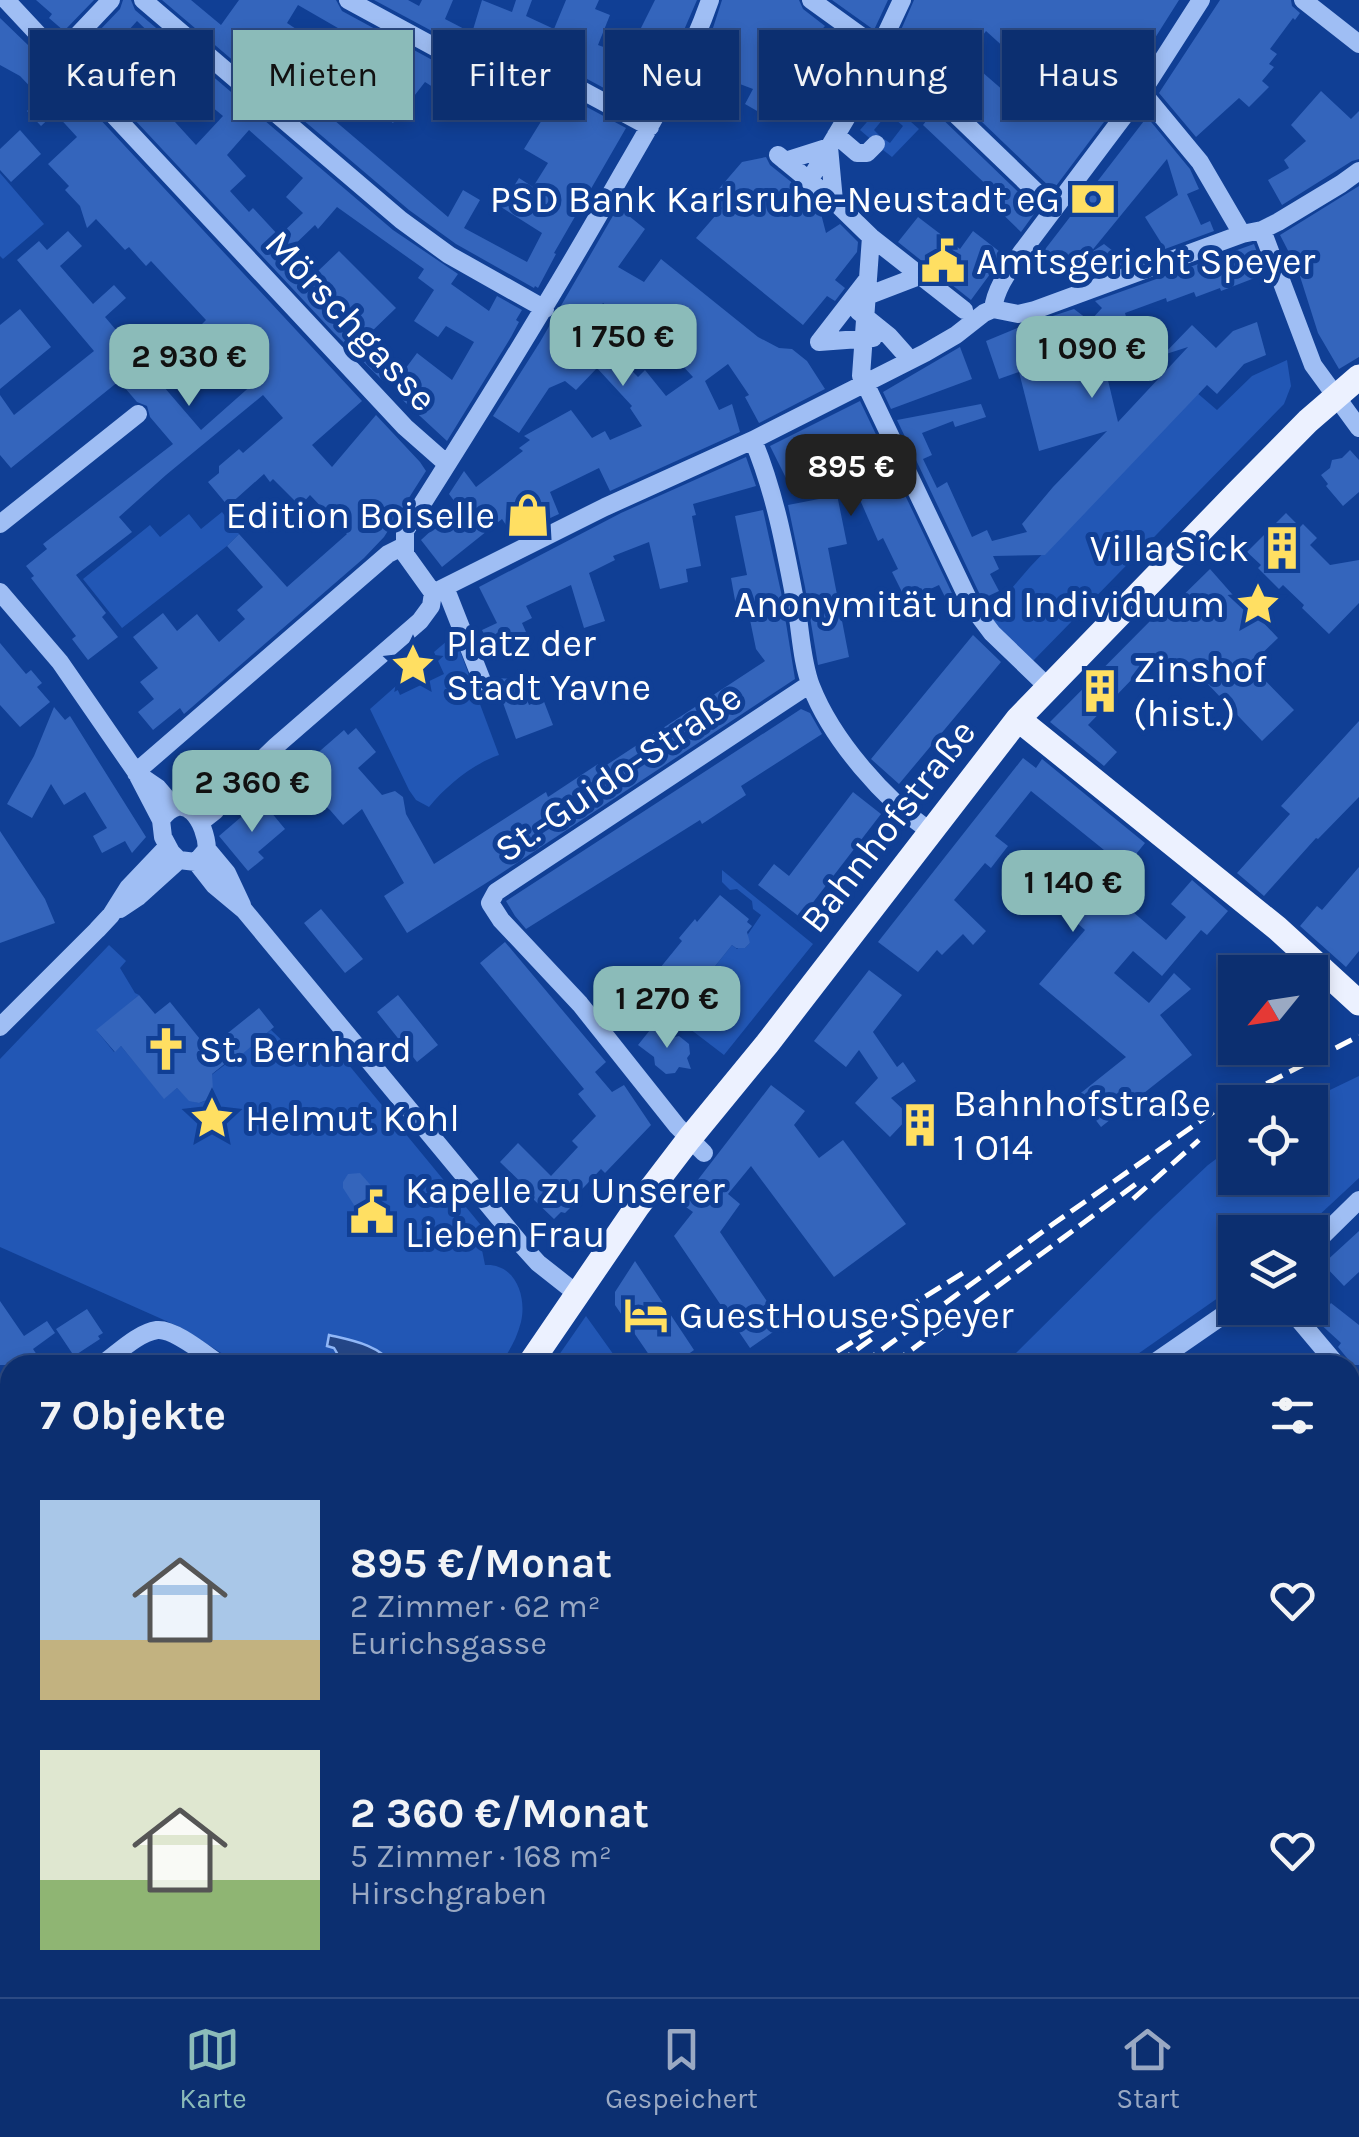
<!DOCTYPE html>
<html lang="de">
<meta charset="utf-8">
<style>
body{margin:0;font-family:Karla,sans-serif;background:#1a3b78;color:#f1f3f6;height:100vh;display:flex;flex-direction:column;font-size:38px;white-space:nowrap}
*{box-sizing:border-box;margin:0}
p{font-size:32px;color:#9aa9c3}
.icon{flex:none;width:55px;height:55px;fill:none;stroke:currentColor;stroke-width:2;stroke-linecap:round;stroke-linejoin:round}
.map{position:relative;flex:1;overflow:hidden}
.sheet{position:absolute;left:0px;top:1355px;width:1360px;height:642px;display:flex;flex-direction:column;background:#0c2f70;border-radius:30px 30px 0 0;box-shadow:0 5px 15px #0003,0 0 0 2px #2c4a83}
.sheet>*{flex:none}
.top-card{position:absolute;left:30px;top:30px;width:1300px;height:90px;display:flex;gap:20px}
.needle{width:65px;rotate:240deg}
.tools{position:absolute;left:1218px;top:955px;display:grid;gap:20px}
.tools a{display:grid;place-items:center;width:110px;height:110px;border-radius:0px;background:#0c2f70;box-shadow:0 5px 15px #0003,0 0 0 2px #2c4a83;font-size:50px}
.price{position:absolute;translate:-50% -85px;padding:0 22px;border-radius:20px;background:#8bbbb9;color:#111;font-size:32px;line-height:65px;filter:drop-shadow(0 2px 5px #0008)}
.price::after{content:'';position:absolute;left:50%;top:60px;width:30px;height:22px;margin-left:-15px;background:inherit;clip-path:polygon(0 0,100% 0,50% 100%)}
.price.on{background:#222;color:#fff}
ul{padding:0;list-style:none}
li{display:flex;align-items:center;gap:30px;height:250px;padding:0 40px}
li span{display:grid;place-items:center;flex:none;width:280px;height:200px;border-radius:0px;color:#555}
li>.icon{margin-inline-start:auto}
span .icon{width:120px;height:120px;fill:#fffc;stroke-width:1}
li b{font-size:42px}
h2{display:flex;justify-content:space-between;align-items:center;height:120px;padding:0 40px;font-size:42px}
.pill{padding:0 35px;border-radius:0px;background:#0c2f70;box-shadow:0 5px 15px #0003,0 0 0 2px #2c4a83;font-size:35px;line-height:90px}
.pill.on{background:#8bbbb9;color:#111}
.tab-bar{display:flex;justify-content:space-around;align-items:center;height:140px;border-top:2px solid #2c4a83;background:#0c2f70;font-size:28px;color:#9aa9c3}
.tab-bar a{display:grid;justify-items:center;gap:5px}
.tab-bar .on{color:#8bbbb9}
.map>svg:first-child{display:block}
.green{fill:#2257b5}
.water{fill:#244687;stroke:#90b7f7;stroke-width:2.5}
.building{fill:#3465bc;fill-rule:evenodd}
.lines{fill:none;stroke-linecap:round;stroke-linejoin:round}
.minor{stroke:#9fbef4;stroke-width:18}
.major{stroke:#ecf1ff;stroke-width:25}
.rail{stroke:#fff;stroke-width:5;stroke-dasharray:18 8;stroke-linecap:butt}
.labels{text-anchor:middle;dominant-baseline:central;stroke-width:10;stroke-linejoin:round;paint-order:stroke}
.poi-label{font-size:38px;fill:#fff;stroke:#103f95;text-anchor:start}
.street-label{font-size:38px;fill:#fff;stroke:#103f95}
</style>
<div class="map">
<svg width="1359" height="1997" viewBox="0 0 1359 1997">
<rect width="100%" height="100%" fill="#103f95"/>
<path class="green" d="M886 100 919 129 892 157 878 146 884 139 890 143 903 126 888 113 874 130 879 135 874 142 860 130Z
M0 173 44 224 3 259 0 256Z
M1287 360 1291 386 1284 404 1032 662 986 618 1030 567 1196 392 1217 410 1252 376Z
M222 512 239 534 227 546 122 628 83 579 150 525 160 537 189 514 201 529Z
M454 635 499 755C473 764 447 785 429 807L416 800 409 790 370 709 396 686 400 695 444 674 434 652Z
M722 870 813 944 724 1055 660 1006 679 984 688 992 692 989 698 994 707 986 713 988 717 980 714 977 716 974 712 970 732 945 737 949 740 946 745 948 750 943 746 937 761 915 753 909 752 901 737 889 730 890 722 882Z
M109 945 126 961 120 968 135 993 139 995 97 1031 114 1052 121 1046 164 1098 177 1088C189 1101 203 1112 213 1090L210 1076 271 1030 306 1063 329 1041 489 1235 490 1244 482 1250 485 1265C515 1263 527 1296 521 1322 517 1338 509 1352 500 1365H240L182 1328 0 1247V1059Z
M1359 1076V1178L1301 1232H1235V1286L1122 1365H1004L1155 1215 1208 1165 1235 1145V1178H1310V1102H1305Z
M586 1316 621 1365H552Z"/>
<path class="water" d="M329 1335C350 1340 381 1345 392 1365H329L335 1361 338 1355 334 1348 327 1346Z"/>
<path class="building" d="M36 0H94L64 31 49 18 52 14Z
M123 0H131L135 10 393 230 458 274 451 284 489 311 497 296 522 310 516 320 519 322 511 337 447 441 394 392 404 380 400 376 417 353 452 380 474 342 446 326 438 337 414 321 434 290 418 278 424 269 337 207 318 229 315 225 288 251 309 272 313 269 316 273 339 251 396 308 369 334 401 367 384 382 334 333 75 56 120 9ZM137 21 160 43 130 75 109 52ZM200 97 223 116 196 145 175 122ZM249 130 303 178 286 197 303 213 279 236 253 208 249 212 230 191 246 176 227 155Z
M162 0H191L221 25 239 0H336L342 11 436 62 443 63 480 60 494 61 540 82 626 128 554 253 556 254 538 288 535 286 534 288 456 244 409 210ZM298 5 409 69 392 93 370 78 361 92 383 106 378 112 393 123 425 82 447 96 452 87 468 97 478 80 545 115 524 149 548 163 533 187 519 178 501 207 542 233 527 262 464 228 480 200 463 190 448 217 314 103 336 75 329 69 337 56 287 23Z
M374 0H408L419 6 422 0H453L445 19 472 33 482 0 512 12 516 0H532L526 16 554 29 566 0H599L595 9 610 15 598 45 623 54 637 28 640 30 655 0H697L668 67 665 65 639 107 552 60 502 38 479 35 445 38Z
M722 0H799L803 9 825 26 814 38 805 31 764 115 745 104 753 89 724 78 715 91 690 78 712 31Z
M832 0H888L874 30Z
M914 0H1179L1124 87 1128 90 1053 190 957 98 894 46ZM986 31 1048 87 1027 111 966 58Z
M1220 0H1291L1292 6 1300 13 1295 20 1293 18 1270 49 1277 54 1269 64 1274 67 1262 81 1269 87 1249 107 1239 98 1196 137 1159 93Z
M0 18 57 73 362 401 312 445 332 467 376 415 420 462 426 471 384 537 364 558 184 714 180 708 153 730 138 712 154 699 140 682 158 668 133 637 163 613 177 631 197 614 219 642 245 619 237 610 263 587 227 546 239 534 287 587 347 534 310 495 300 506 273 479 270 482 264 474 228 506 208 482 219 473V466L239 449 243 453 283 418 263 395 166 475 119 517 132 532 76 575 106 613 102 617 118 637 88 660 72 639 76 636 31 578 34 576 26 566 47 549 43 544 173 444 150 417 147 406 137 402 119 381 11 468 0 455V395L14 415 94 351 17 260 39 241 47 250 68 231 82 246 60 266 93 304 114 285 126 298 105 317 150 370 175 349 189 364 164 387 201 430 254 383 200 326 206 320 151 261 146 266 129 247 125 250 96 219 87 228 80 206 65 190 69 186 48 164 77 137 55 113 41 126 27 111 41 98 20 76 0 65Z
M1321 91 1351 119 1359 111V159L1352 161 1282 205 1268 180 1289 168 1284 160 1306 141 1291 125Z
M934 111 1037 210 1021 232 987 199 994 192 923 125Z
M1147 117 1190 169 1199 189 1187 194 1201 225 1210 221 1214 231 1165 249 1145 217 1178 195 1167 159 1090 253 1104 244 1118 255 1122 265 1075 282 1043 252Z
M20 130 41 154 11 182 0 170V149Z
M766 157 770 165 805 193 809 200 819 206 826 233 840 224 858 242 857 252 835 280 845 288 835 301 827 296 803 325 696 238 722 208 711 198 742 162Z
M1359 186V357L1339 369 1318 333 1298 270 1280 235Z
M618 207 645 229 618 267 644 282 661 259 758 337 779 348 792 349 807 361 825 389 759 423 745 397 749 395 728 364 705 381 719 410 732 404 740 432 610 491 599 468 550 492 559 514 513 535 502 519 442 567 421 540 458 506 449 494 464 471 476 487 523 451 519 448 530 440 524 436 571 410 592 438 605 431 610 440 642 426 630 408 632 406 597 368 576 390 565 381 549 388 519 433 493 416 540 342ZM603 303 634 328 641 321 693 377 666 396 645 370 638 377 589 327Z
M918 217 960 249 973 231 1004 255 971 300 898 242Z
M1254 244 1265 274 1221 291 1220 288 1196 297 1194 292 1167 302 1166 298 1125 313 1139 362 1106 372 1118 422 1188 347 1163 355 1192 325 1216 348 1233 331 1257 322 1266 355 1244 364 1217 394 1207 385 1045 555 993 556 999 569 990 574 999 591 982 599 897 420 981 404 986 417 955 427 953 421 922 433 932 455 923 459 937 488 947 482 972 537 987 530 992 541 1027 532 1022 524 1053 487 1107 431 1039 451 1019 372 999 379 986 341 1022 326 1074 309 1090 321 1102 308 1095 301Z
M20 309 51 347 0 389V325Z
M960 347 972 379 891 409 883 392Z
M860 401 960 610 953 613 939 585 924 592 921 588 904 596 892 572 898 569 883 538 878 541 833 438 826 440 847 544 828 548 849 657 818 665 805 587 788 505 824 498 812 470 786 478 770 446Z
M1350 450 1359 460V492L1343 506 1326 486 1328 484 1321 475 1330 468 1332 460 1342 458Z
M746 457 756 486 693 504 696 515 692 516 701 566 686 569 688 582 660 589 649 542 613 556 615 560 589 573 605 621 584 628 571 585 526 606 532 618 522 623 526 632 491 648 482 630 497 623 479 587 621 513Z
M763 510 781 592 795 679 491 880 407 933 384 896 404 883 362 809 343 825 330 810 290 777 344 730 348 735 356 728 376 752 358 768 382 795 395 791 403 797 406 814 434 864 546 792 548 797 598 764 602 768 765 661 756 649 749 615 738 617 731 578 747 575 735 516Z
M1286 513 1300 527 1303 524 1317 538 1310 545 1330 565 1359 560V603L1329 634 1302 608 1304 605 1283 585 1279 589 1258 568 1261 565 1247 552Z
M1210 569 1254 619 1257 616 1278 638 1250 665 1294 710 1262 741 1185 660 1167 678 1154 664 1139 679 1136 675 1088 725 1117 752 1104 766 1050 722 1159 612 1162 616Z
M973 635 1001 662 899 784 871 759Z
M0 643 26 674 31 670 42 683 37 687 50 702 20 727 0 705Z
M494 678 519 679 529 705 543 699 553 725 516 739Z
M54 707 65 720 70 716 146 837 132 853 125 841 102 853 93 836 107 828 85 792 64 805 51 784 32 818 7 804 34 756Z
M801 709 810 713 822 734 741 786 746 795 702 824 700 820 526 929 515 916 506 901Z
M1359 721V797L1318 839 1316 838 1264 896 1237 873 1290 814 1281 806Z
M1023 758 1036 768 1042 759 1145 843 1107 890 1166 940 1186 917 1171 904 1192 880 1228 911 1207 935 1201 930 1162 976 1133 951 1114 973 1149 1003 1174 973 1191 989 1160 1015 1192 1055 1101 1127 1077 1096 1126 1057 1039 984 1085 930 1069 916 1083 899 1074 892 1082 881 1080 880 1104 850 1031 791 995 836 1008 846 991 868 985 863 954 900 986 931 973 945 963 934 942 955 937 950 918 972 878 942Z
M853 792 881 814 801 918 758 885 774 864 789 876Z
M261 800 285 829 258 852 264 858 248 871 219 836Z
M0 831 45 899 55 923 0 943Z
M1359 867V951L1346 967 1300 926 1317 906 1322 910Z
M720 895 749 919 747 922 752 926 747 932 750 943 745 948H736L732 945 712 970 717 974V982L713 988H703L698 994 692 989 689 992 660 968 682 941 679 938 695 919 697 922Z
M321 909 363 959 345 973 304 923Z
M505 942 606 1062 595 1072 612 1092 624 1085 651 1125 605 1173 601 1169 569 1203 570 1208 565 1213 561 1212 554 1219 531 1197V1192L500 1162 518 1143 551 1176 578 1147 572 1141 596 1116 578 1094 584 1089 480 963Z
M869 970 902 995 873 1032 897 1067 903 1062 916 1081 891 1098 910 1116 890 1137 855 1103 878 1078 859 1050 846 1067 814 1041Z
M139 995 155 1014 170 1002 208 1049 259 1008 274 1027 240 1056 238 1053 212 1074 213 1090 207 1100 199 1103 189 1101 177 1088 164 1099 121 1046 115 1052 96 1030Z
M398 995 438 1045 417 1062 377 1012Z
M654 1025 670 1038 679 1036 689 1044 690 1054 687 1058 691 1069 679 1067 675 1073 666 1074 655 1065 654 1057 638 1045Z
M771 1085 805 1111 794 1125 819 1158 843 1140 906 1224 834 1277 751 1166 728 1194 740 1204 720 1232 783 1325 750 1348 674 1236 693 1212 680 1203Z
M360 1173 375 1190 372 1192 392 1224 374 1236 343 1188V1182L348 1174Z
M1359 1231V1272L1344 1286 1323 1264Z
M635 1261 694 1350 673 1365H656L615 1305V1292Z
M0 1301 24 1336 47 1321 55 1333 33 1349 44 1365H0Z
M1331 1303 1359 1325V1365H1349L1347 1358 1338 1347 1341 1343 1317 1321Z
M87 1309 103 1333 98 1336 100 1339 74 1356 56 1329Z"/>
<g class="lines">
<path class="minor" d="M6 0 405 427 447 464
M143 0 401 220 449 255 545 309
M348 0 442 51 480 47 497 49 546 71 650 127
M811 0 879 49 948 107 1054 209
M1303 0 1359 44
M879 49 902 0
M59 55 111 0
M1142 92 1200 162 1242 234
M857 100C876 101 890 95 901 79
M836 135 857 153H867L876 144
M778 155 834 201 871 237 964 310
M785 161 829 147 834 201
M809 181 857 100C850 78 855 71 869 53
M1262 230 1313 365 1359 428
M859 299 919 276
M993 309 1018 314 1035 310 1242 234 1262 230 1278 222 1341 184 1359 171
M993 309C996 287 1009 271 1021 253L1142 92 1201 0
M858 311 889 336 905 354
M819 342 867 280
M819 342 873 338
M861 376 871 237
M865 383 971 605 992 633 1048 687
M753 440C776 495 786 553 797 611 801 636 802 662 811 686 832 740 884 799 931 832
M0 524 138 414
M445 587 486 691
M0 592 60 662 136 772 161 820 163 837 171 852 179 860 196 862
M433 593 405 554V531C475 421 544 311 609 197 645 133 686 70 710 0
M433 593 605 507 753 440 925 353 956 335 984 313 993 309
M136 772 388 554 404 546
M136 773 158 788 175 808
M161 820C185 787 206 823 207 849L196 862
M201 822 215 811 227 793 276 746 420 621 431 606 433 593
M207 849 227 873 242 905
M196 862 214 885 244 910 519 1242 538 1263 576 1293
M120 909 138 897 179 860
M0 1027 97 930 111 915 128 888 167 847
M704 1153 677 1126 580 1004 501 920 490 903 496 892 810 684
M1310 1248 1359 1200
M1289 1308 1337 1365
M101 1365C117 1354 137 1333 157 1330 174 1328 206 1355 221 1365
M1151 1365 1235 1307
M1350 1377 1359 1385
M0 1437 10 1430
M0 1446 10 1460
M1350 1470 1359 1459
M1350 1581 1359 1589
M638 1988 641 1997
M1046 1988 1055 1997
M385 1997 389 1988
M735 1997 748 1988"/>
<path class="major" d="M1018 719 1277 928 1359 1003
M529 1365 637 1207 689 1139 767 1044 1018 719 1236 494 1308 421 1359 377
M0 1782 10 1776"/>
<path class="rail" d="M1133 1199 1199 1140
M815 1365 963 1273
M836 1365 874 1337
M861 1365 1053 1224 1219 1108 1359 1036
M891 1365 1140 1181
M0 1946 10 1939
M1 1997 15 1988
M26 1997 40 1988"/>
</g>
<defs>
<g id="bank-bare" transform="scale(3.45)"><path d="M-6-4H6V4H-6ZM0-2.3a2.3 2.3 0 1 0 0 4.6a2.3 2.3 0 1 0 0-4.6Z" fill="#ffdf62" stroke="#103f95" stroke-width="2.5" paint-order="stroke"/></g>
<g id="civic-bare" transform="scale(3.45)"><path d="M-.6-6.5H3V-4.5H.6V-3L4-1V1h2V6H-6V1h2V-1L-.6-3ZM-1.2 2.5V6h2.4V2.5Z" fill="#ffdf62" stroke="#103f95" stroke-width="2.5" paint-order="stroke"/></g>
<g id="shop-bare" transform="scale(3.45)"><path d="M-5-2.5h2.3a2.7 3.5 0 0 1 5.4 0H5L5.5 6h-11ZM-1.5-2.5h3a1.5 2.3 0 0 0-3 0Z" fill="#ffdf62" stroke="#103f95" stroke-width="2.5" paint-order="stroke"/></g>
<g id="building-bare" transform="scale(3.45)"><path d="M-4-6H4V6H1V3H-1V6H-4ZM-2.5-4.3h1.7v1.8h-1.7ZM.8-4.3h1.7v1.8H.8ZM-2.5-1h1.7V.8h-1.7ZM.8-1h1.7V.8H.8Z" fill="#ffdf62" stroke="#103f95" stroke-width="2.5" paint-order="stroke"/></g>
<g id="sight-bare" transform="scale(3.45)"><path d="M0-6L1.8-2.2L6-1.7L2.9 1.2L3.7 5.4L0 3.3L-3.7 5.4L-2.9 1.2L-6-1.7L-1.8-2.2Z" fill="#ffdf62" stroke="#103f95" stroke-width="2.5" paint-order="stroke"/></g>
<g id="church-bare" transform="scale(3.45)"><path d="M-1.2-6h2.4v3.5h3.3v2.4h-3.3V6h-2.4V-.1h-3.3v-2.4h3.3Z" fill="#ffdf62" stroke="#103f95" stroke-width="2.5" paint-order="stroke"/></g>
<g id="hotel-bare" transform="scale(3.45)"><path d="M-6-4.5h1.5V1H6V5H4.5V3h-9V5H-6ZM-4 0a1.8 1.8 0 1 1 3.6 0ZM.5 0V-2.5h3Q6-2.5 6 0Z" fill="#ffdf62" stroke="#103f95" stroke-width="2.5" paint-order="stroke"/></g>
</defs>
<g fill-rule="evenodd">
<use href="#bank-bare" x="1093" y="199"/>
<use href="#civic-bare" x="943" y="261"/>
<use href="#shop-bare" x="528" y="515"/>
<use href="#building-bare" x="1282" y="548"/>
<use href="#sight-bare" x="1258" y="604"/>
<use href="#sight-bare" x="413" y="665"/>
<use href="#building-bare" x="1100" y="691"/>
<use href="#church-bare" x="166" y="1049"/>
<use href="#sight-bare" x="212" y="1118"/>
<use href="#building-bare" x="920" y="1125"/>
<use href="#civic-bare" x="372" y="1212"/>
<use href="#hotel-bare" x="646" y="1315"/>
</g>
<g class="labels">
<g class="poi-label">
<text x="1060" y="199" text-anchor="end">PSD Bank Karlsruhe-Neustadt eG</text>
<text x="976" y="261">Amtsgericht Speyer</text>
<text x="495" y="515" text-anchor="end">Edition Boiselle</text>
<text x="1249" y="548" text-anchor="end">Villa Sick</text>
<text x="1225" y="604" text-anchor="end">Anonymität und Individuum</text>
<text x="446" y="643">Platz der<tspan x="446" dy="44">Stadt Yavne</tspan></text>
<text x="1133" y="669">Zinshof<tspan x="1133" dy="44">(hist.)</tspan></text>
<text x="199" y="1049">St. Bernhard</text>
<text x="953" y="1103">Bahnhofstraße<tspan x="953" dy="44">1 O14</tspan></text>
<text x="245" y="1118">Helmut Kohl</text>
<text x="405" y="1190">Kapelle zu Unserer<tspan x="405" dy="44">Lieben Frau</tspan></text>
<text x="679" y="1315">GuestHouse Speyer</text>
</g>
<g class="street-label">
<text transform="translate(351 321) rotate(47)">Mörschgasse</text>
<text transform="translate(618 773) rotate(-34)">St.-Guido-Straße</text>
<text transform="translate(888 826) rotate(-52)">Bahnhofstraße</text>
</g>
</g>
</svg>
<div class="tools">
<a><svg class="needle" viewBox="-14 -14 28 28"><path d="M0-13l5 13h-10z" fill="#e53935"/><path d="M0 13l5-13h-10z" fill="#9aa9c3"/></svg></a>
<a><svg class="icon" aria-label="locate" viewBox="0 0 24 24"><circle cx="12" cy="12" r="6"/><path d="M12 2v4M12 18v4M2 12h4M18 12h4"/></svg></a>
<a><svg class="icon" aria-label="layers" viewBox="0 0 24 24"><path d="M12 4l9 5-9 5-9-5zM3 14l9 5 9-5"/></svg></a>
</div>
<b class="price" style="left:623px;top:389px">1 750 €</b>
<b class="price" style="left:1092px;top:401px">1 090 €</b>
<b class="price" style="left:189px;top:409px">2 930 €</b>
<b class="price on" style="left:851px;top:519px">895 €</b>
<b class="price" style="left:252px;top:835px">2 360 €</b>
<b class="price" style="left:1073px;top:935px">1 140 €</b>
<b class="price" style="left:667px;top:1051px">1 270 €</b>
<div class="top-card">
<a class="pill">Kaufen</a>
<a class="pill on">Mieten</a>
<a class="pill">Filter</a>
<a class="pill">Neu</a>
<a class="pill">Wohnung</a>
<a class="pill">Haus</a>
</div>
<section class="sheet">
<h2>7 Objekte<svg class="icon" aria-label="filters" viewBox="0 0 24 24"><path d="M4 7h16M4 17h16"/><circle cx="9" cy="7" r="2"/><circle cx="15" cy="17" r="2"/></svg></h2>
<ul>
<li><span style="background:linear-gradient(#a9c7e8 70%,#c2b280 0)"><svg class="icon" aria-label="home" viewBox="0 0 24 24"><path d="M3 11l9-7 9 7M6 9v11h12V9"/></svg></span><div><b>895 €/Monat</b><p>2 Zimmer · 62 m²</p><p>Eurichsgasse</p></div><svg class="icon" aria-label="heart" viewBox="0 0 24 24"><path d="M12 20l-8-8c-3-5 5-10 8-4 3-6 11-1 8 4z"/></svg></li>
<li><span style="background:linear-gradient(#dfe7d0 65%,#8fb573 0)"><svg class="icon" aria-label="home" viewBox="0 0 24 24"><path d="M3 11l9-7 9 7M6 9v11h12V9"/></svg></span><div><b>2 360 €/Monat</b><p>5 Zimmer · 168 m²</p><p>Hirschgraben</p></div><svg class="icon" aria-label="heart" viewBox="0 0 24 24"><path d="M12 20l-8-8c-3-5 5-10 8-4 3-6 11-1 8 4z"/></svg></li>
</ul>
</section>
</div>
<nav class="tab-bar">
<a class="on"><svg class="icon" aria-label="map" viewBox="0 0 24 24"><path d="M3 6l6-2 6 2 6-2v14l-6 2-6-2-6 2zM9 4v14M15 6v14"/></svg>Karte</a>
<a><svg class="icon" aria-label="saved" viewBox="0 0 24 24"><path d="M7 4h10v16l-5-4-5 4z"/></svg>Gespeichert</a>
<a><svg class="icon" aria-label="home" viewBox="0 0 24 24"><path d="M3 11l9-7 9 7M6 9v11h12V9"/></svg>Start</a>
</nav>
